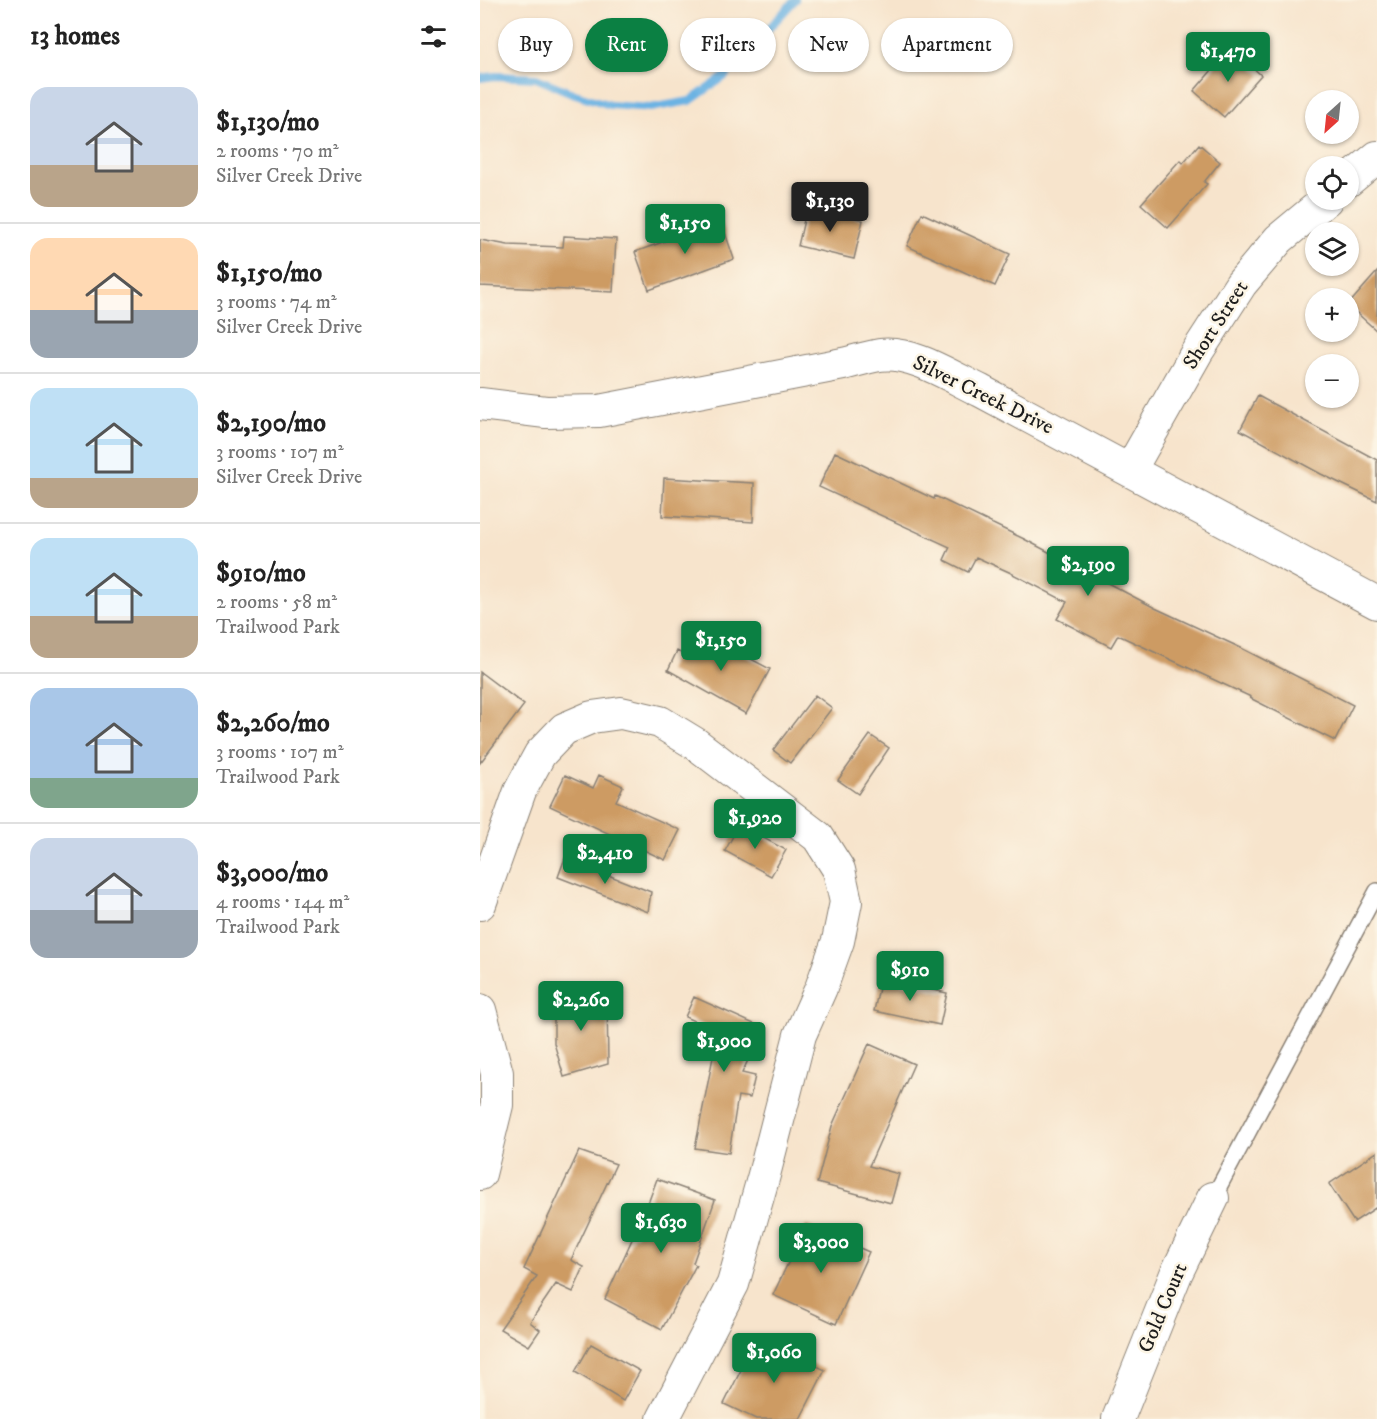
<!DOCTYPE html>
<meta charset="utf-8">
<style>
body{margin:0;font-family:"IM FELL DW Pica",serif;background:#f6f6f6;color:#222;height:100vh;display:flex;flex-direction:column;font-size:22px;white-space:nowrap}
*{box-sizing:border-box;margin:0}
p{font-size:20px;color:#767676}
.icon{flex:none;width:33px;height:33px;fill:none;stroke:currentColor;stroke-width:2;stroke-linecap:round;stroke-linejoin:round}
.map{position:relative;flex:1;overflow:hidden}
.details{display:flex;flex-direction:column;background:#fff;width:480px}
.details>*{flex:none}
.top-card{position:absolute;left:18px;top:18px;width:570px;height:54px;display:flex;gap:12px}
.needle{width:39px;rotate:207deg}
.controls{position:absolute;left:825px;top:90px;display:grid;gap:12px}
.controls a{display:grid;place-items:center;width:54px;height:54px;border-radius:50%;background:#fff;box-shadow:0 2px 4px #0004;font-size:30px}
.price{position:absolute;translate:-50% -51px;padding:0 14px;border-radius:6px;background:#0b8043;color:#fff;font-size:20px;line-height:39px;filter:drop-shadow(0 2px 3px #0008)}
.price::after{content:'';position:absolute;left:50%;top:36px;width:18px;height:14px;margin-left:-9px;background:inherit;clip-path:polygon(0 0,100% 0,50% 100%)}
.price.selected{background:#222;color:#fff}
ul{padding:0;list-style:none}
li{display:flex;align-items:center;gap:18px;height:150px;padding:0 30px}
li+li{border-top:2px solid #e0e0e0}
li span{display:grid;place-items:center;flex:none;width:168px;height:120px;border-radius:18px;color:#555}
li>.icon{margin-inline-start:auto}
span .icon{width:72px;height:72px;fill:#fffc;stroke-width:1}
li b{font-size:26px}
h2{display:flex;justify-content:space-between;align-items:center;height:72px;padding:0 30px;font-size:26px}
.chip{padding:0 21px;border-radius:27px;background:#fff;box-shadow:0 2px 4px #0004;font-size:21px;line-height:54px}
.chip.selected{background:#0b8043;color:#fff}
main{display:flex;flex:1;min-height:0}
.map>svg:first-child{display:block}
.lines{fill:none;stroke-linecap:round;stroke-linejoin:round}
.stream{stroke:#6cb3e3;stroke-width:8}
.building{fill:#cd9b63}
.lane-casing{stroke:#8a8074;stroke-width:18}
.street-casing{stroke:#8a8074;stroke-width:34}
.lane{stroke:#fff;stroke-width:15}
.street{stroke:#fff;stroke-width:32}
.labels{text-anchor:middle;dominant-baseline:central;stroke-width:5;stroke-linejoin:round;paint-order:stroke}
.street-label{font-size:21px;fill:#1c1c1c;stroke:#fcf5e5}
</style>
<main>
<section class="details">
<h2>13 homes<svg class="icon" aria-label="filters" viewBox="0 0 24 24"><path d="M4 7h16M4 17h16"/><circle cx="9" cy="7" r="2"/><circle cx="15" cy="17" r="2"/></svg></h2>
<ul>
<li><span style="background:linear-gradient(#c9d6e8 65%,#b9a48a 0)"><svg class="icon" aria-label="home" viewBox="0 0 24 24"><path d="M3 11l9-7 9 7M6 9v11h12V9"/></svg></span><div><b>$1,130/mo</b><p>2 rooms · 70 m²</p><p>Silver Creek Drive</p></div></li>
<li><span style="background:linear-gradient(#ffd9b3 60%,#9aa5b1 0)"><svg class="icon" aria-label="home" viewBox="0 0 24 24"><path d="M3 11l9-7 9 7M6 9v11h12V9"/></svg></span><div><b>$1,150/mo</b><p>3 rooms · 74 m²</p><p>Silver Creek Drive</p></div></li>
<li><span style="background:linear-gradient(#bfe0f5 75%,#b9a48a 0)"><svg class="icon" aria-label="home" viewBox="0 0 24 24"><path d="M3 11l9-7 9 7M6 9v11h12V9"/></svg></span><div><b>$2,190/mo</b><p>3 rooms · 107 m²</p><p>Silver Creek Drive</p></div></li>
<li><span style="background:linear-gradient(#bfe0f5 65%,#b9a48a 0)"><svg class="icon" aria-label="home" viewBox="0 0 24 24"><path d="M3 11l9-7 9 7M6 9v11h12V9"/></svg></span><div><b>$910/mo</b><p>2 rooms · 58 m²</p><p>Trailwood Park</p></div></li>
<li><span style="background:linear-gradient(#a9c7e8 75%,#7fa58c 0)"><svg class="icon" aria-label="home" viewBox="0 0 24 24"><path d="M3 11l9-7 9 7M6 9v11h12V9"/></svg></span><div><b>$2,260/mo</b><p>3 rooms · 107 m²</p><p>Trailwood Park</p></div></li>
<li><span style="background:linear-gradient(#c9d6e8 60%,#9aa5b1 0)"><svg class="icon" aria-label="home" viewBox="0 0 24 24"><path d="M3 11l9-7 9 7M6 9v11h12V9"/></svg></span><div><b>$3,000/mo</b><p>4 rooms · 144 m²</p><p>Trailwood Park</p></div></li>
</ul>
</section>
<div class="map">
<svg width="897" height="1419" viewBox="0 0 897 1419">
<rect width="100%" height="100%" fill="#fcf5e5"/>
<filter id="ink" filterUnits="userSpaceOnUse"><feTurbulence type="fractalNoise" baseFrequency=".0167" numOctaves="2"/><feDisplacementMap in="SourceGraphic" scale="12" xChannelSelector="R" yChannelSelector="G"/><feConvolveMatrix kernelMatrix="1 2 1 2 8 2 1 2 1" color-interpolation-filters="sRGB"/></filter>
<filter id="wash" filterUnits="userSpaceOnUse"><feTurbulence type="fractalNoise" baseFrequency=".008" numOctaves="4" result="noise"/><feDisplacementMap in="SourceGraphic" scale="24" xChannelSelector="R" yChannelSelector="G"/><feGaussianBlur stdDeviation="1.35" result="paint"/><feColorMatrix in="noise" values="0 0 0 0 0 0 0 0 0 0 0 0 0 0 0 0 0 1.4 0 .05"/><feComposite in="paint" operator="in"/></filter>
<g filter="url(#wash)">
<rect width="100%" height="100%" fill="#f7e4cc"/>
<g class="lines">
<path class="stream" d="M0 78 15 76 56 78 92 93 130 105 170 108 210 101 244 77 315 0"/>
</g>
<g id="blocks">
<path class="building" d="M751 48 781 75 744 117 714 91Z
M719 144 740 162 724 182 727 184 688 228 661 204 700 160 703 163Z
M327 207 383 220 374 259 318 246Z
M442 213 530 254 515 286 427 246Z
M241 221 254 259 169 290 155 252Z
M84 236 136 239 133 292 0 286V240L28 245 83 247Z
M897 272V331L868 305Z
M778 396 897 460V501L841 474 760 430Z
M355 452 454 499 455 496 544 539 675 608 761 648 873 705 855 741 770 698 771 697 638 635 631 647 577 619 587 602 529 572 496 557 488 572 464 560 470 547 339 487Z
M184 478 274 483 273 522 182 516Z
M220 632 290 669 266 714 188 670 197 651 208 657Z
M0 672 44 705 0 763Z
M335 695 352 708 310 763 293 750Z
M390 735 409 748 378 794 358 780Z
M85 775 113 788 119 775 143 786 136 801 200 830 185 860 70 806Z
M259 825 306 850 291 876 245 851Z
M85 858 171 892 168 912 78 877Z
M401 979 467 993 460 1025 394 1011Z
M74 995H127L128 1064 84 1077 74 1043Z
M214 997 283 1028 262 1073 275 1076 270 1098 258 1096 249 1153 215 1148 238 1032 205 1017Z
M389 1044 434 1064 389 1166 419 1174 411 1203 337 1183 352 1126Z
M99 1151 136 1164 91 1260 104 1267 93 1292 76 1284 50 1322 60 1330 49 1346 20 1329 57 1276 44 1269Z
M897 1152V1207L874 1222 849 1184Z
M177 1179 235 1200 213 1263 216 1265 182 1329 125 1299 154 1235 156 1236Z
M326 1225 389 1252 356 1324 293 1295Z
M278 1336 345 1370 320 1419H276L244 1404Z
M111 1344 160 1371 143 1401 95 1372Z"/>
</g>
</g>
<g filter="url(#ink)">
<use href="#blocks" fill-opacity="0" stroke="#8a8074" stroke-width="1.5"/>
<g class="lines">
<g class="lane-casing">
<path id="lane" d="M733 1198 897 891"/>
</g>
<g class="street-casing">
<path id="street" d="M868 181 897 157
M0 404 66 412 119 411 363 364C375 361 388 357 400 355 431 350 473 378 501 391L897 603
M650 470 717 352 761 284 799 239 846 200
M0 904 40 791 60 754 84 729 112 717 141 713 180 722 216 744 338 837 359 870 366 902 358 941 341 988 320 1035 284 1175 253 1284 183 1419
M0 1010 17 1073V1105L0 1174
M638 1419 696 1274 733 1198"/>
</g>
<use href="#lane" class="lane"/>
<use href="#street" class="street"/>
</g>
</g>
<g class="labels">
<g class="street-label">
<text transform="translate(736 325) rotate(-57)">Short Street</text>
<text transform="translate(503 395) rotate(26)">Silver Creek Drive</text>
<text transform="translate(683 1308) rotate(-67)">Gold Court</text>
</g>
</g>
</svg>
<div class="controls">
<a><svg class="needle" viewBox="-14 -14 28 28"><path d="M0-13l5 13h-10z" fill="#e53935"/><path d="M0 13l5-13h-10z" fill="#767676"/></svg></a>
<a><svg class="icon" aria-label="locate" viewBox="0 0 24 24"><circle cx="12" cy="12" r="6"/><path d="M12 2v4M12 18v4M2 12h4M18 12h4"/></svg></a>
<a><svg class="icon" aria-label="layers" viewBox="0 0 24 24"><path d="M12 4l9 5-9 5-9-5zM3 14l9 5 9-5"/></svg></a>
<a>+</a>
<a>−</a>
</div>
<b class="price" style="left:748px;top:83px">$1,470</b>
<b class="price selected" style="left:350px;top:233px">$1,130</b>
<b class="price" style="left:205px;top:255px">$1,150</b>
<b class="price" style="left:608px;top:597px">$2,190</b>
<b class="price" style="left:241px;top:672px">$1,150</b>
<b class="price" style="left:275px;top:850px">$1,920</b>
<b class="price" style="left:125px;top:885px">$2,410</b>
<b class="price" style="left:430px;top:1002px">$910</b>
<b class="price" style="left:101px;top:1032px">$2,260</b>
<b class="price" style="left:244px;top:1073px">$1,900</b>
<b class="price" style="left:181px;top:1254px">$1,630</b>
<b class="price" style="left:341px;top:1274px">$3,000</b>
<b class="price" style="left:294px;top:1384px">$1,060</b>
<div class="top-card">
<a class="chip">Buy</a>
<a class="chip selected">Rent</a>
<a class="chip">Filters</a>
<a class="chip">New</a>
<a class="chip">Apartment</a>
</div>
</div>
</main>
